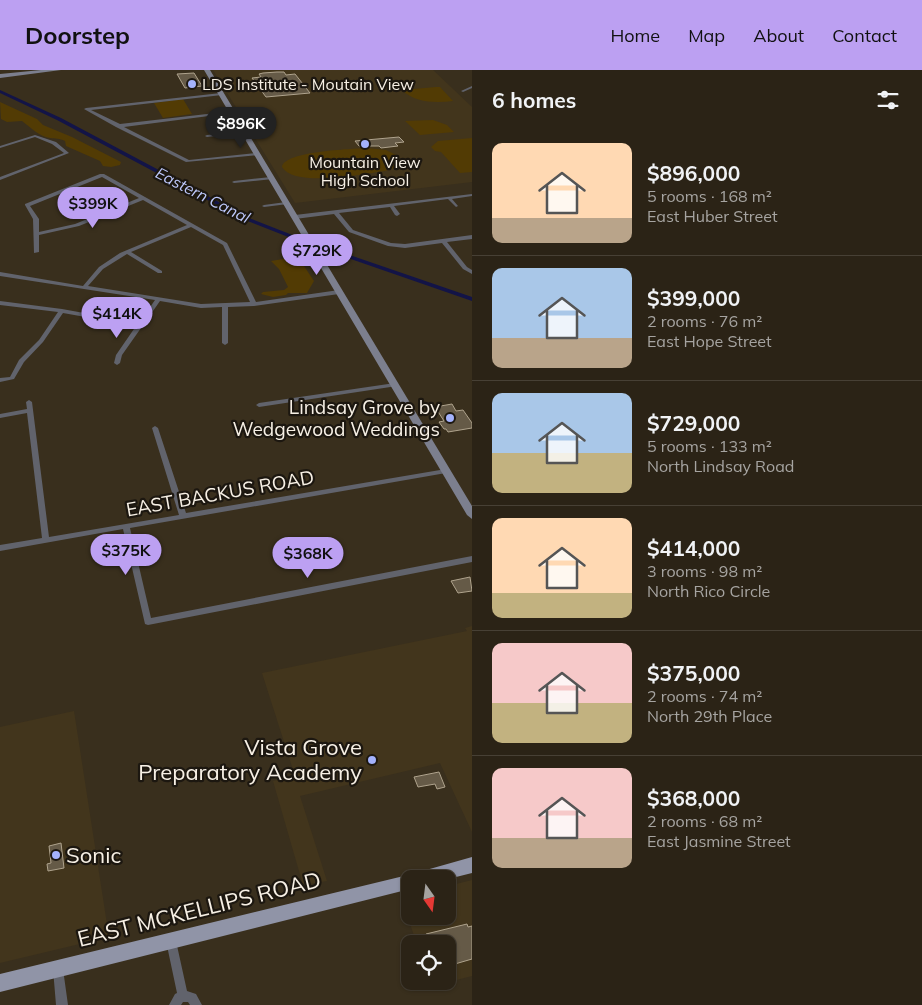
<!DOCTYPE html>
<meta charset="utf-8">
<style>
body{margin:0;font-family:Mulish,sans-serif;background:#372f23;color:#f1f3f6;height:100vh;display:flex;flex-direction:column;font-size:19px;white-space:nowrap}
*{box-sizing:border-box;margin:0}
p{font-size:16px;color:#a6a4a1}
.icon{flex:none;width:28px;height:28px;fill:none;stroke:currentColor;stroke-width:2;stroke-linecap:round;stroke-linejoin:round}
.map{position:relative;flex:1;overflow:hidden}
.panel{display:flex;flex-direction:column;background:#2b2316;width:450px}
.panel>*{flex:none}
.needle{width:32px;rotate:166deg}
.buttons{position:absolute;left:401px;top:800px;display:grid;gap:10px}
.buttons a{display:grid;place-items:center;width:55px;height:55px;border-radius:10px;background:#2b2316;box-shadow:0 1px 4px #0004,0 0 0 1px #474035;font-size:25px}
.price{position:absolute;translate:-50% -42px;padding:0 11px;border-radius:18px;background:#bca0f2;color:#111;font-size:16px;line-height:32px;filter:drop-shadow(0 1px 2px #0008)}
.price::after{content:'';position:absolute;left:50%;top:30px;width:15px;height:11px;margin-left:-8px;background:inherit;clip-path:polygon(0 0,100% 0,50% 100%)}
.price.active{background:#222;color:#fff}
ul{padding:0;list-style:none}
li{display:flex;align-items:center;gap:15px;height:125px;padding:0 20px}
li+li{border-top:1px solid #474035}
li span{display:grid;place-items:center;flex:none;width:140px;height:100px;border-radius:10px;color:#555}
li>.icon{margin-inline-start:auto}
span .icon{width:60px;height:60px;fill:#fffc;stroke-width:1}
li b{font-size:21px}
h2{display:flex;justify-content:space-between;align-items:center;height:60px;padding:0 20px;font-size:21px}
header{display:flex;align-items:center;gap:30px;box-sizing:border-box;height:70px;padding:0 25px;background:#bca0f2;color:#111}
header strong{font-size:24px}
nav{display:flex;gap:28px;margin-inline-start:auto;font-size:18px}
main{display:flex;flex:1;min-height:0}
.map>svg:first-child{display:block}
.built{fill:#42351c}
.green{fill:#523b04}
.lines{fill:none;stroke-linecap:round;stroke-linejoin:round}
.canal{fill:#131447;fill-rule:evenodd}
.building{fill:#655a47;stroke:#afa38d}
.street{fill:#61636c;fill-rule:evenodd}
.secondary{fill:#7c7f8e;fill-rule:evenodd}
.primary{fill:#9094a7;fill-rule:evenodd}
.poi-dot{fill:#a4b2fc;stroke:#1c1710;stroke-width:2}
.labels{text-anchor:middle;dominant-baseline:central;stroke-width:4.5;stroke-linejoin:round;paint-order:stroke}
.far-poi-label{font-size:16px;fill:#f7f0e5;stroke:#1c1710;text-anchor:start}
.far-water-label{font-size:16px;font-style:italic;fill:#bdc8fb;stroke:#1c1710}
.poi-label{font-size:19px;fill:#f7f0e5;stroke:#1c1710;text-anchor:end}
.street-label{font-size:19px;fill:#f7f0e5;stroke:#1c1710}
.near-poi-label{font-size:22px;fill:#f7f0e5;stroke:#1c1710;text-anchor:end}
.near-street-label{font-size:22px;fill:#f7f0e5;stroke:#1c1710}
</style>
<header>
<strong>Doorstep</strong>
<nav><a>Home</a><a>Map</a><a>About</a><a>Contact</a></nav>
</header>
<main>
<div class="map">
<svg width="472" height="935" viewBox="0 0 472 935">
<rect width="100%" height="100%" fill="#392f1d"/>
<path class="built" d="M213 0H433L472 37V112L295 133Z
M472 556V762L440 693 300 726 327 811 303 815 273 711 295 706 262 603 467 561 465 558Z
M74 641 109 867 0 893V657Z
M472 810V906L433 916 431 911H448V874H417L401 828 410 826V846H448V816Z"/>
<path class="green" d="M436 17H440L453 31C436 33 415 33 402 20Z
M183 29 192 44 163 48 154 33Z
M0 32 37 49 43 55 72 67 121 92 120 95 111 97 103 96 100 91 66 76 65 71C59 68 56 69 50 68 40 67 30 57 22 51L7 52 1 49Z
M433 50 447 55 454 62 420 65 405 51Z
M472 68V102L460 103 441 82 435 81 431 77 438 71Z
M367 78 386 80 398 86 400 93 396 97 385 101C363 104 295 118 282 97 284 81 352 79 367 78Z
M295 187 304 189 306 193 304 196 314 211 307 223H288L286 225 273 227 261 224 263 222 284 220 288 217 279 199 271 191Z"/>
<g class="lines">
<path class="canal" d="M0 20 61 48 249 148 300 168 472 227V231L296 170 245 150 57 50 0 23Z"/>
</g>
<path class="building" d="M277 2H284L286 5 295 4 310 23 266 27 252 8 261 7 259 4 263 3Z
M194 3 202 16 185 18 177 4Z
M399 67 404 72 395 73 398 76 381 78 379 76H359L355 71Z
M452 334 456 341 463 340 472 353V358L448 362 446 359H444L439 352 444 351 435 337Z
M470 507 472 521 458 523 451 511Z
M439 702 445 717 437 719 435 714 418 717 414 707Z
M61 773 64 798 48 801 47 794 51 793 49 776Z
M467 854 468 857 472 856V889L448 896V874H426L424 868 427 867 426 864Z"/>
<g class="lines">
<path class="street" d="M472 16V18L463 22 461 21Z
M221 23 223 24 222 25 91 40 120 54 233 41V43H232L124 57 189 90 257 83 259 84V85L186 92 116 57 84 39 86 38Z
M244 61 246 62V63L207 67 205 66 207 65Z
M35 65 56 72 69 83 0 110V107L64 83 52 74 35 67 0 78V76Z
M100 104H104L227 173 256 232 339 220 342 222 339 224 254 236 228 237V273L225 275 222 273V237L201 238 160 231 122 285 120 293 117 295 114 293 116 285 136 256 63 243 43 272 24 292 14 309 0 312V308L10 307 19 290 39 270 58 242 0 235V231L62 239 139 253 155 230 0 206V202L83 216 99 197 120 183 187 155 143 130 79 156 39 165V182L34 183 33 149 25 135V134ZM102 107 139 128 75 154 39 162V149L30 136ZM191 157 223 175 250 232 201 234 88 216 103 199 127 184 158 203H162V201L131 182Z
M271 107 273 108V109L234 113 232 112 234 111Z
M472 124V126L452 129 458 136 456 137 448 129 394 136 400 144 397 146 395 145 390 137 339 143 353 160 391 173 405 174 472 165V169L447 172 467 197 472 200V204L463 199 442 173 405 178 388 176 349 162 334 144 295 149 292 147 295 145Z
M286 132H288V134L264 137 262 136 264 135Z
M395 313 398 315 397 316 259 337 256 335 259 333Z
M29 330 32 332 49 467 179 445 152 358 155 356 158 358 186 443 446 399 449 401 446 403 130 458 151 548 472 486V492L148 555 145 554 123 459 0 481V475L42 468 27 343 0 348V344L27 339 26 332Z
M171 866 175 867 176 871 187 921 196 924 202 935H190L188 932H183L181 935H169L175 924 177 923 166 871 167 867Z
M58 894 62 895 63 899 68 935H56L53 899 54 895Z"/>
<path class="secondary" d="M41 0H61L0 8V4Z
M204 0H210L472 436V449L467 445Z"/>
<path class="primary" d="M472 787V803L448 809H410V819L0 922V904L412 804Z"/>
</g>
<g class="poi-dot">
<circle cx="192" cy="14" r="5"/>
<circle cx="365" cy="74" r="5"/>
<circle cx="450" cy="348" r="5"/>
<circle cx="372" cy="690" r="5"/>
<circle cx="56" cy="785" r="5"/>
</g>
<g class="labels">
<g class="far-poi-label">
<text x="202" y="14">LDS Institute - Moutain View</text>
<text x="365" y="92" text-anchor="middle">Mountain View<tspan x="365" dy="18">High School</tspan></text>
</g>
<g class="far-water-label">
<text transform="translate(203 125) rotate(27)">Eastern Canal</text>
</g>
<g class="poi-label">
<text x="440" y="337">Lindsay Grove by<tspan x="440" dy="22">Wedgewood Weddings</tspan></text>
</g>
<g class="street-label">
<text transform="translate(220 423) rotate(-10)">EAST BACKUS ROAD</text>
</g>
<g class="near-poi-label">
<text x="362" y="677">Vista Grove<tspan x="362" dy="25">Preparatory Academy</tspan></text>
<text x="66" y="785" text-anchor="start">Sonic</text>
</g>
<g class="near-street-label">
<text transform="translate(199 839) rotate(-14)">EAST MCKELLIPS ROAD</text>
</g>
</g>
</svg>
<div class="buttons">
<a><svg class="needle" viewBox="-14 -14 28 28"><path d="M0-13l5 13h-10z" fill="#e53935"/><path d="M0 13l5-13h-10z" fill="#a6a4a1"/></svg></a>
<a><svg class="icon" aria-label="locate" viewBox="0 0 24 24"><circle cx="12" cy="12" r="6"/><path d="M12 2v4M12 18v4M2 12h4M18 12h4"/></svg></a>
</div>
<b class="price active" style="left:241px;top:79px">$896K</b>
<b class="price" style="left:93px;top:159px">$399K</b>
<b class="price" style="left:317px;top:206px">$729K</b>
<b class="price" style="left:117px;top:269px">$414K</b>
<b class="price" style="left:126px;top:506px">$375K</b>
<b class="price" style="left:308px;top:509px">$368K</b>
</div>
<section class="panel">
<h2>6 homes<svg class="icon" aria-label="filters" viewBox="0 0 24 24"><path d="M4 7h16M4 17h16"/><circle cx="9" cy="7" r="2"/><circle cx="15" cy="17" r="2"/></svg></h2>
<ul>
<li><span style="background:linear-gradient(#ffd9b3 75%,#b9a48a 0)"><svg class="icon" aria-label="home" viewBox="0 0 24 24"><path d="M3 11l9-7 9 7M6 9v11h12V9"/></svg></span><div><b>$896,000</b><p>5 rooms · 168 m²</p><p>East Huber Street</p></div></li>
<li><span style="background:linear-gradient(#a9c7e8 70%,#b9a48a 0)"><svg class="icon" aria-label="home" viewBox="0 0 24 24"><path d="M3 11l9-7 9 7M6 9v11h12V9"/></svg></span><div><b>$399,000</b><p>2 rooms · 76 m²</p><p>East Hope Street</p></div></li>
<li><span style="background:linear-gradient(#a9c7e8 60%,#c2b280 0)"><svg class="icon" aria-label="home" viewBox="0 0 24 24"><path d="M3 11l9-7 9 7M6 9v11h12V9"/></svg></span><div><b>$729,000</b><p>5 rooms · 133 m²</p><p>North Lindsay Road</p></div></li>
<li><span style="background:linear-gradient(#ffd9b3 75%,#c2b280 0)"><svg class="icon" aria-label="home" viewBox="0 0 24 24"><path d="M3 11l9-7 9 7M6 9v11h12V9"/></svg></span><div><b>$414,000</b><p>3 rooms · 98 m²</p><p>North Rico Circle</p></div></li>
<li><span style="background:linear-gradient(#f6c9c9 60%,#c2b280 0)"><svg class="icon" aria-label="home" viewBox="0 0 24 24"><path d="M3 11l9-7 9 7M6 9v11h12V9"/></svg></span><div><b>$375,000</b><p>2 rooms · 74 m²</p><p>North 29th Place</p></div></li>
<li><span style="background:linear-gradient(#f6c9c9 70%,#b9a48a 0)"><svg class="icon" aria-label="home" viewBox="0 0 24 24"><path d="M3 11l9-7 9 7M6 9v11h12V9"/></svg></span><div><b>$368,000</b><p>2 rooms · 68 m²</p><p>East Jasmine Street</p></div></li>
</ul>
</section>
</main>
